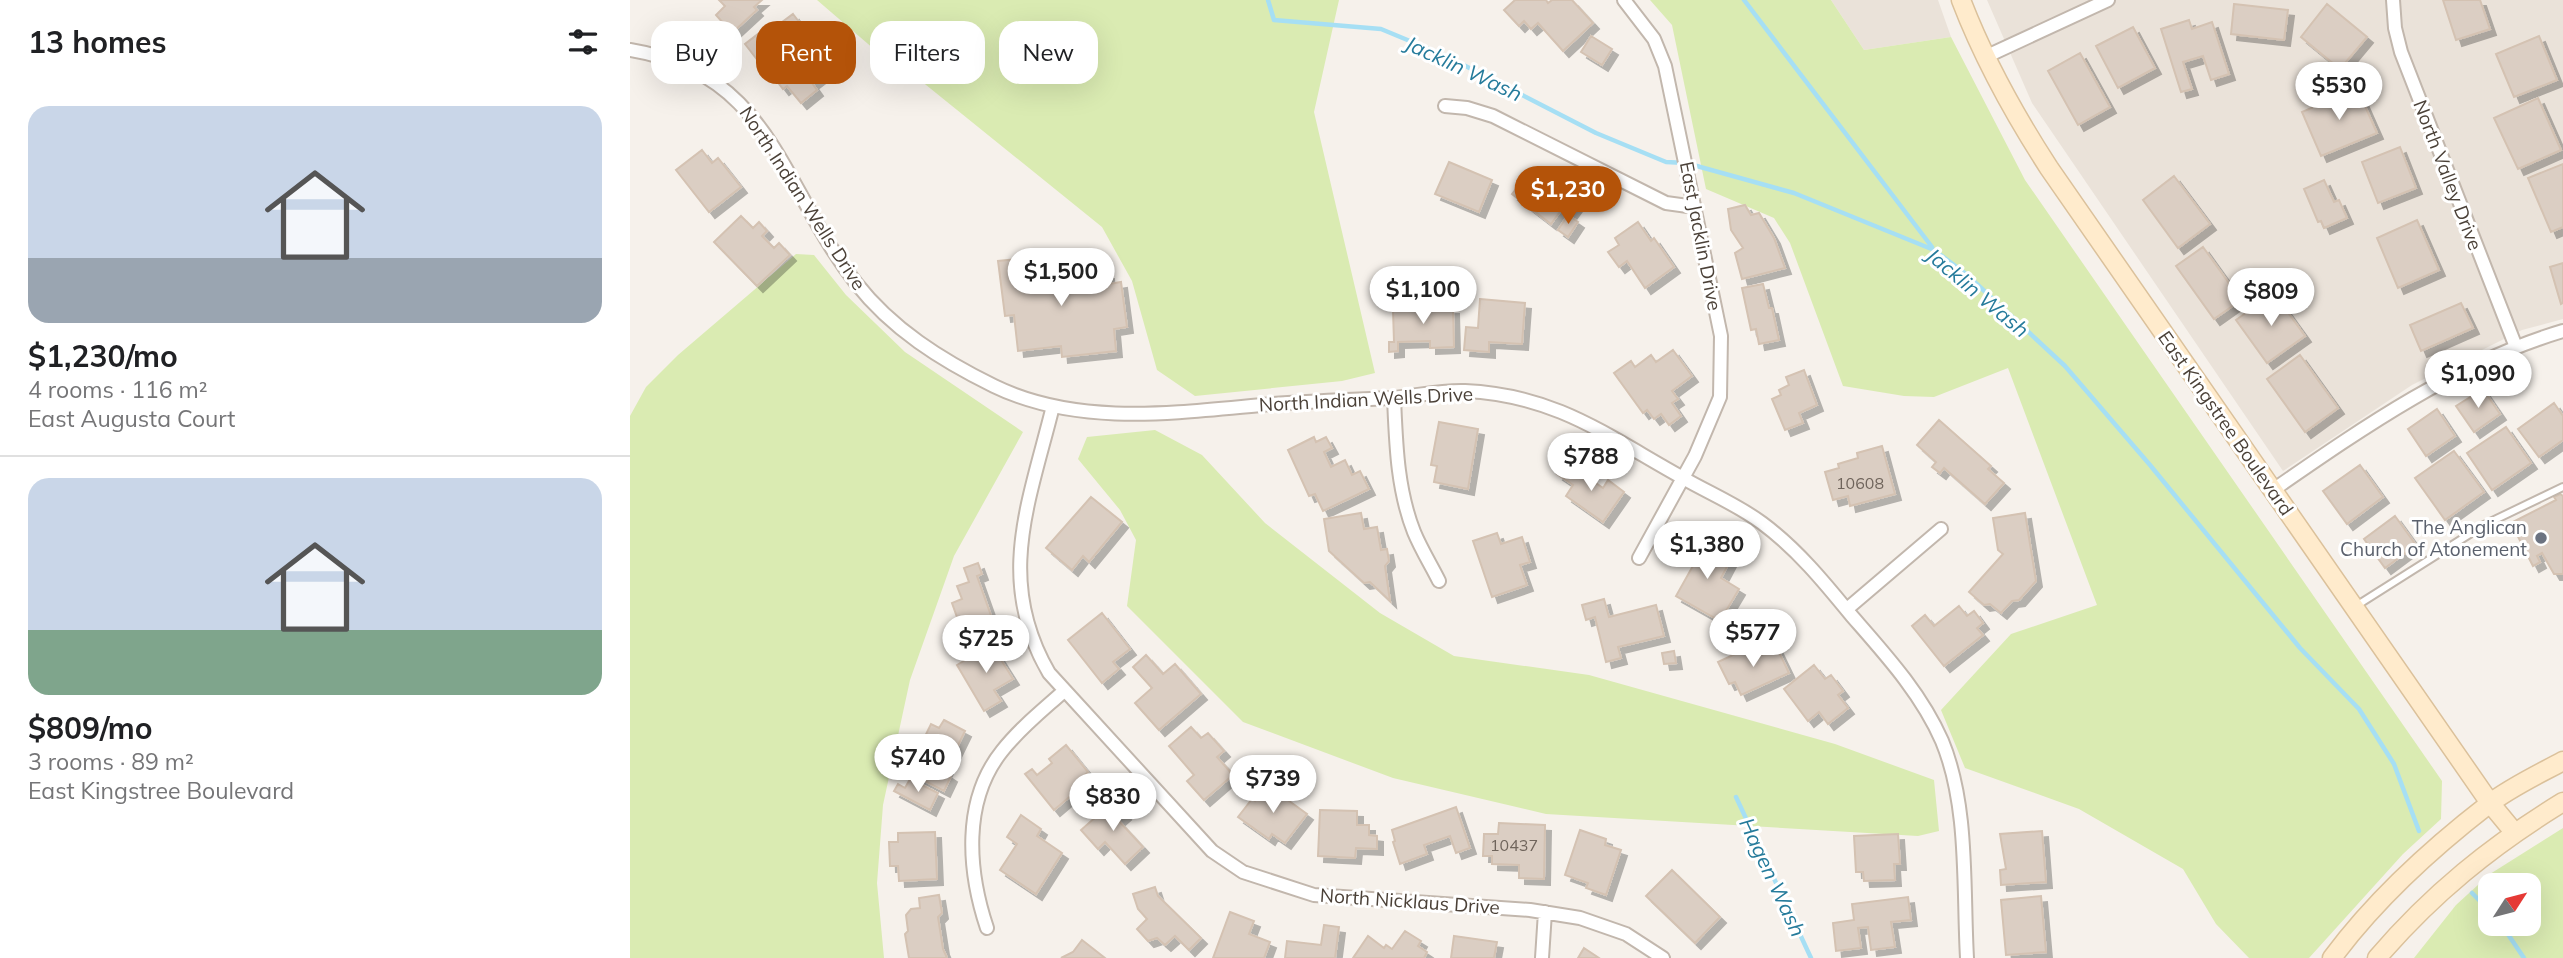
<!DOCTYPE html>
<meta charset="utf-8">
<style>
body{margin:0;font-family:Mulish,sans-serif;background:#f2f2f2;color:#202124;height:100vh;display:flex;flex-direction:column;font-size:26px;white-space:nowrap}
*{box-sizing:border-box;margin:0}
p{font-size:23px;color:#757577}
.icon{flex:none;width:38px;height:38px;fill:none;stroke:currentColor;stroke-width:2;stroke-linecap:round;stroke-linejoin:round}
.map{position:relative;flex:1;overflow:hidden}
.drawer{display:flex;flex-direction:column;background:#fff;width:630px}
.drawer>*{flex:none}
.hud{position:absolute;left:21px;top:21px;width:665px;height:63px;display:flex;gap:14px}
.needle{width:46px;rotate:54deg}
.tools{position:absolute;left:1848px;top:873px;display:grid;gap:14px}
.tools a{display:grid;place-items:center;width:63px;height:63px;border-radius:14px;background:#fff;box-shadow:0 7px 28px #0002;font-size:35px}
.price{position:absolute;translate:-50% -60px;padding:0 16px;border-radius:24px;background:#fff;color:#222;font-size:23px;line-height:46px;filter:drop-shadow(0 2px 4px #0008)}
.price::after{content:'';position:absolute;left:50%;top:42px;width:21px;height:16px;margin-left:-10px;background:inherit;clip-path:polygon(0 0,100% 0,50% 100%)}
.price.active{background:#b45309;color:#fff}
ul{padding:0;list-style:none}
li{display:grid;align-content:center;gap:14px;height:371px;padding:0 28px}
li+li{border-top:2px solid #e0e0e0}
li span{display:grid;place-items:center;height:217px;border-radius:21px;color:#555}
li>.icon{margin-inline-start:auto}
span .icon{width:126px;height:126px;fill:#fffc;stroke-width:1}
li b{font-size:30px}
h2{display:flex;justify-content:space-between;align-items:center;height:84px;padding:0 28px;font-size:30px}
.pill{padding:0 24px;border-radius:21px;background:#fff;box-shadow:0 7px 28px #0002;font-size:24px;line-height:63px}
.pill.active{background:#b45309;color:#fff}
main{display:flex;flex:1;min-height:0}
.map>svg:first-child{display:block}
.residential{fill:#eae2d9}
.green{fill:#daebb2;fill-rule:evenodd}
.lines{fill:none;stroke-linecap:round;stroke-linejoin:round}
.stream{stroke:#a6dff4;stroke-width:4.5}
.building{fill:#dbcec3;stroke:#d4c2b2;stroke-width:2;filter:url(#shadow)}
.lane-casing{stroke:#c2b7ad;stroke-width:10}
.street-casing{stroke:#c2b7ad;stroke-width:16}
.secondary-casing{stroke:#dbc19b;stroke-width:21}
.lane{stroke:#fff;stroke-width:6}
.street{stroke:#fff;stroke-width:12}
.secondary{stroke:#ffebcc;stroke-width:18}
.worship-dot{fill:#6b7280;stroke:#fff;stroke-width:2.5}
.labels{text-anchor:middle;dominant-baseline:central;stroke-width:6;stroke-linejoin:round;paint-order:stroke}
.number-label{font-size:16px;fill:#6f645b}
.street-label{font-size:19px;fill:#4b4138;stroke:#fff}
.worship-label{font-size:19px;fill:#5b616d;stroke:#fff;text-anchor:end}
.water-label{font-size:21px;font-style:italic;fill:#257b9b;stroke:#fff}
</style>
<main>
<section class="drawer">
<h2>13 homes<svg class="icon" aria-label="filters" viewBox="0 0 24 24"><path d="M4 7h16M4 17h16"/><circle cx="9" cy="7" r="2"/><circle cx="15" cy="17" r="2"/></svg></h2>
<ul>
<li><span style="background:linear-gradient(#c9d6e8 70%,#9aa5b1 0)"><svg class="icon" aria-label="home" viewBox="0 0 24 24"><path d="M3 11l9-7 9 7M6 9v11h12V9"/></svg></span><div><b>$1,230/mo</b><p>4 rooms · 116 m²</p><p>East Augusta Court</p></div></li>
<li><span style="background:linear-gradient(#c9d6e8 70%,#7fa58c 0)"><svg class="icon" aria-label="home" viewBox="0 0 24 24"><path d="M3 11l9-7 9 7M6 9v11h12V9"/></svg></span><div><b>$809/mo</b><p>3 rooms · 89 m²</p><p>East Kingstree Boulevard</p></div></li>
</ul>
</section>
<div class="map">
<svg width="1933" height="958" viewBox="0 0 1933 958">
<defs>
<filter id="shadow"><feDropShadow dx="6" dy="6" stdDeviation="0" flood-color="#0004"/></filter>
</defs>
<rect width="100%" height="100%" fill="#f6f1eb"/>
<path class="residential" d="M1201 0H1308L1321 37 1234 50Z
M1357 0H1933V319L1892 330 1782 385 1653 471 1402 103Z"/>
<path class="green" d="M187 0H709L684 112 745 373 712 381 565 396 527 370 502 281 472 227 280 72 252 56Z
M1020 0H1201L1234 50 1321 37 1395 180 1812 781 1811 819 1773 854 1679 958H1619L1586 924 1553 869 1449 809 1335 768 1311 710 1381 634 1467 605 1378 368 1304 397 1274 396 1213 386 1160 243 1144 218 1076 189 1042 25Z
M166 254 184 255 216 295 275 352 393 432 324 556 280 680 253 805 247 883 254 958H0V416L16 387 48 355Z
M525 430 572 455 635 523 750 613 824 656 959 675 1205 744 1304 780 1309 831 1288 836 916 814 763 778 613 722 497 606 506 540 490 510 448 459 457 437Z
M1933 828V958H1784L1826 905 1860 874ZM1860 886H1899V924H1860Z"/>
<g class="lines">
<path class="stream" d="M638 0 644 20 751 29 816 56 966 133 1036 162 1056 163 1164 193 1304 250 1336 274 1435 366 1520 465 1670 648 1729 709 1764 764 1789 831
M1114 0 1302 247
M1106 797 1181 958
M1842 893 1860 911
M1871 924 1894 958"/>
</g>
<path class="building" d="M89 0H132L124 7 127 10 102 33 86 15 95 6Z
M885 0H916L918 3 922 0H942L963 23 933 51 908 23 901 29 894 21 889 26 874 10Z
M1813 0H1850L1860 29 1826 40Z
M1604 4 1658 10 1654 40 1601 34Z
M1697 4 1737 37 1710 69 1671 37Z
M163 14 195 56 186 62 195 73 182 83 187 90 171 103 157 86 153 89 143 76 151 70 142 59 132 66 115 44 141 24 144 28Z
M1559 20 1562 29 1582 22 1599 74 1581 80 1573 56 1553 62 1562 89 1551 92 1531 29Z
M1503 27 1525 68 1488 88 1466 46Z
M961 36 982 49 972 65 951 52Z
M1909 36 1927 80 1884 97 1866 54Z
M1450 53 1480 107 1448 125 1418 71Z
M1727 88 1747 133 1691 156 1672 112Z
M1908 98 1931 150 1888 169 1864 118Z
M1770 147 1786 188 1748 203 1732 162Z
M72 150 82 163 88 158 111 187 79 212 46 170Z
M819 162 862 180 849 212 805 194Z
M1933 164V227L1921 232 1898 178Z
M902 169 932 194 937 188 951 199 939 215 932 209 921 224 882 194Z
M1544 176 1580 224 1548 248 1513 200Z
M1694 180 1704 202 1709 200 1717 218 1694 228 1691 221 1688 222 1674 189Z
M1115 205 1121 215 1129 213 1144 238 1155 268 1112 279 1105 253 1113 248 1101 230 1098 209Z
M938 215 948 222 938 237 928 230Z
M111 216 123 228 129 222 137 231 132 236 144 248 149 243 160 255 127 286 84 242Z
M1787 220 1809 270 1768 288 1747 238Z
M1008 222 1021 241 1024 238 1044 267 1015 288 997 261 989 267 978 252 989 245 985 238Z
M1573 247 1611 300 1584 319 1546 266Z
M423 258 427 287 441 285 439 271 452 269 453 276 478 273 479 284 491 282 497 327 484 329 486 351 432 357 431 346 388 351 384 315 375 316 368 261 389 259V262Z
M1933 263V303L1931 304 1920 267Z
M1133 284 1139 308H1142L1149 340 1129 344 1126 329 1121 330 1112 288Z
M1644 293 1675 336 1637 363 1606 320Z
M850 299 895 303 892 344 859 342V352L834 350 836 327 848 328Z
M774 300H782L783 309 823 308 824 347 800 348V341L768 342V351L759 352V342H764L763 310 774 309Z
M1831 303 1843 328 1791 351 1780 325Z
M1043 350 1062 376 1042 391 1048 399 1042 403 1051 416 1039 425 1031 414 1024 419 1017 410 1013 413 984 373 1001 361 1005 367 1021 355 1026 362Z
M1670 355 1708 408 1675 432 1637 379Z
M1174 370 1187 405 1169 413 1173 423 1155 430 1142 399 1151 395 1149 390 1159 385 1156 377Z
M1853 389 1870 414 1844 432 1826 406Z
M1924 403 1933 416V440L1909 457 1888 429Z
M1807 409 1825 436 1796 456 1778 429Z
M1309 420 1361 466 1358 469 1374 483 1355 504 1314 468 1310 473 1302 467 1306 462 1287 445Z
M809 422 848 429 838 489 804 482 807 466 801 465Z
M1876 427 1901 463 1862 490 1837 453Z
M684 437 686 442 696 437 702 448 694 452 701 467 715 460 722 475 730 471 739 489 693 511 685 494 679 496 658 450Z
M1252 446 1265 494 1220 506 1218 496 1203 500 1195 472 1209 468 1208 464 1228 458 1227 453Z
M1824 451 1854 492 1815 520 1785 478Z
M936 462 973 488 978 480 994 492 973 522 936 496 943 485 927 474Z
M1730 465 1753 497 1717 524 1693 491Z
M1930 494 1933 496V574H1924L1912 553 1907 556 1910 562 1903 566 1881 523 1926 500 1924 497Z
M461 497 492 522 459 562 453 556 442 570 416 548Z
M731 513 734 529 747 527 751 550 757 549 759 561 755 566 760 601 740 582 734 583 699 551 694 519Z
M1395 513 1406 581 1389 600 1382 601 1371 613 1360 604 1354 605 1339 592 1373 554 1368 550 1363 518Z
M1765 516 1786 545 1755 568 1734 539Z
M867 533 871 544 892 537 900 562 890 565 897 585 862 597 843 541Z
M1070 536 1079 549 1100 561 1091 578 1109 589 1090 621 1046 596 1064 564 1053 547Z
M348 563 352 574 347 576 364 624 333 634 322 603 332 599 327 586 339 582 334 568Z
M974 599 979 617 1026 605 1034 636 988 647 991 658 976 662 965 617 956 620 952 605Z
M1329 606 1337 616 1344 611 1353 623 1347 628 1353 635 1314 666 1282 626 1295 615 1304 626Z
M472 613 500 649 483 662 489 669 472 683 438 640Z
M366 642 372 653 368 655 383 679 364 690 371 701 354 711 327 665Z
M1120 647 1125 658 1147 648 1159 673 1111 695 1105 682 1099 684 1088 662Z
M1044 651 1046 663 1034 664 1032 653Z
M516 655 533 674 545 664 571 694 529 730 505 703 522 688 503 667Z
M1184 665 1195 679 1201 675 1213 691 1208 695 1218 708 1198 724 1189 712 1178 721 1154 689Z
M314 720 335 731 315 772 321 776 314 791 285 776 287 774 279 769 301 724 309 728Z
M561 727 571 738 578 733 594 751 587 757 603 775 574 800 557 781 564 775 539 746Z
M436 745 458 772 445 783 450 788 424 810 395 774 402 769 407 775 422 763 419 759Z
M280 779 308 793 300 810 264 791 268 784 275 788Z
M637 785 677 814 655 843 642 834 639 839 608 817 622 799 625 801Z
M484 801 495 814 488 820 513 847 495 864 475 842 468 849 451 830Z
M826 807 840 848 826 853 820 836 794 845 797 854 770 864 763 842 765 841 762 830Z
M690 810 727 811V825H739V835L747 836V849L726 848 725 858 688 856Z
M391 815 411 829 407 836 432 853 406 894 370 870 387 844 377 837Z
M869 823 915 825 914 879 889 878V865L862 864V856H853L854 834H868Z
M950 830 976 839 975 845 991 850 976 895 956 888 958 883 935 875Z
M1412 831 1416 882 1371 885 1370 870 1376 869 1370 834Z
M305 832 307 879 269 881 268 866H260L259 842H268V833Z
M1268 834 1270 864H1264L1265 880 1234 881 1233 872H1226L1224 836Z
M1042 870 1090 917 1065 943 1016 896Z
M525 887 528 896 571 938 559 950 545 936 535 945 527 938 518 941 507 929 517 919 508 909 503 894Z
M309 895 312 913 308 917 313 949 317 958H279L275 934 278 931 276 915 281 909 290 908 289 898Z
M1411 896 1416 952 1376 955 1371 900Z
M1278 897 1281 920 1261 922 1265 947 1241 950 1238 927 1228 928 1231 948 1206 951 1203 923 1224 920 1222 904Z
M600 912 624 921 619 934 640 942 634 958H583Z
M694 925 709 927 705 958H655L657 941 691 945Z
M775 931 791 941 788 946 797 952 794 958H723L738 936 754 948 756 945 762 949Z
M824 936 867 942 864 958H821Z
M452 940 475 958H431L443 952Z
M954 948 969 958H948Z"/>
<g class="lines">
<g class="lane-casing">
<path id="lane" d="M1726 606 1854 525 1933 487"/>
</g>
<g class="street-casing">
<path id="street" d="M994 0 1024 39 1035 66 1091 336 1090 397 1065 456 1009 558
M1763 0 1765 28 1771 52 1886 347
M0 50C142 73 150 186 226 283 262 329 311 360 364 386 450 428 551 412 643 404 683 401 722 400 762 398 786 396 811 390 835 391 926 395 977 436 1053 478 1079 493 1108 505 1132 523 1167 549 1194 582 1221 615 1255 654 1291 693 1312 741 1339 806 1333 888 1337 958
M1355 57 1478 0
M815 106 837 108 863 116 1036 203 1065 207
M764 398C766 443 767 489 784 532 791 549 801 565 809 581
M423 406C399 503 365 580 419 673L582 851 613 872 684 895 900 910 950 918 996 934 1033 958
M1643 490C1734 427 1826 363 1933 331
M1217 609 1311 529
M357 928C338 871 332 801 372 751 390 728 413 710 434 691
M912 958 915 912"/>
</g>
<g class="secondary-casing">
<path id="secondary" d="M1331 0C1354 60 1384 114 1419 168L1860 803 1884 832
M1702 958C1745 900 1802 848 1859 804 1881 787 1909 774 1933 761
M1747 958C1802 894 1861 846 1933 802"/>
</g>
<use href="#lane" class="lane"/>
<use href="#street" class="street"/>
<use href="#secondary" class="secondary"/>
</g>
<circle class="worship-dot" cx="1911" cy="538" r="7"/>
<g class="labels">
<g class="number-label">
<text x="1230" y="483">10608</text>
<text x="884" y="845">10437</text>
</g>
<g class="street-label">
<text transform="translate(1818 175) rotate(69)">North Valley Drive</text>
<text transform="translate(173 198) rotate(57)">North Indian Wells Drive</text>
<text transform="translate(1071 236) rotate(79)">East Jacklin Drive</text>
<text transform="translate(736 399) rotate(-3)">North Indian Wells Drive</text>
<text transform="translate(1596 423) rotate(55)">East Kingstree Boulevard</text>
<text transform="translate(780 901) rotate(4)">North Nicklaus Drive</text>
</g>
<g class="worship-label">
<text x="1897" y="527">The Anglican<tspan x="1897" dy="22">Church of Atonement</tspan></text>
</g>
<g class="water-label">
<text transform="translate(834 68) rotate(25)">Jacklin Wash</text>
<text transform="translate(1348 292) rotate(40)">Jacklin Wash</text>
<text transform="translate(1143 877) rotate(65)">Hagen Wash</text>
</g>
</g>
</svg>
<div class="tools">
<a><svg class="needle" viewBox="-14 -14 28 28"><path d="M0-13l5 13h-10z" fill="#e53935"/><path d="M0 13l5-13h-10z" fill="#757577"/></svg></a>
</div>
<b class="price" style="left:1709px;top:122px">$530</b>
<b class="price active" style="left:938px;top:226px">$1,230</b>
<b class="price" style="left:431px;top:308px">$1,500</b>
<b class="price" style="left:793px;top:326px">$1,100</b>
<b class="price" style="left:1641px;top:328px">$809</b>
<b class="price" style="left:1848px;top:410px">$1,090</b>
<b class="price" style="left:961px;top:493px">$788</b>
<b class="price" style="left:1077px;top:581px">$1,380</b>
<b class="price" style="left:1123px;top:669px">$577</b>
<b class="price" style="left:356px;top:675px">$725</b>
<b class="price" style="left:288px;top:794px">$740</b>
<b class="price" style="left:643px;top:815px">$739</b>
<b class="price" style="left:483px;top:833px">$830</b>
<div class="hud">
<a class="pill">Buy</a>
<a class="pill active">Rent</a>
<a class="pill">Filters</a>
<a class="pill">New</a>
</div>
</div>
</main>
